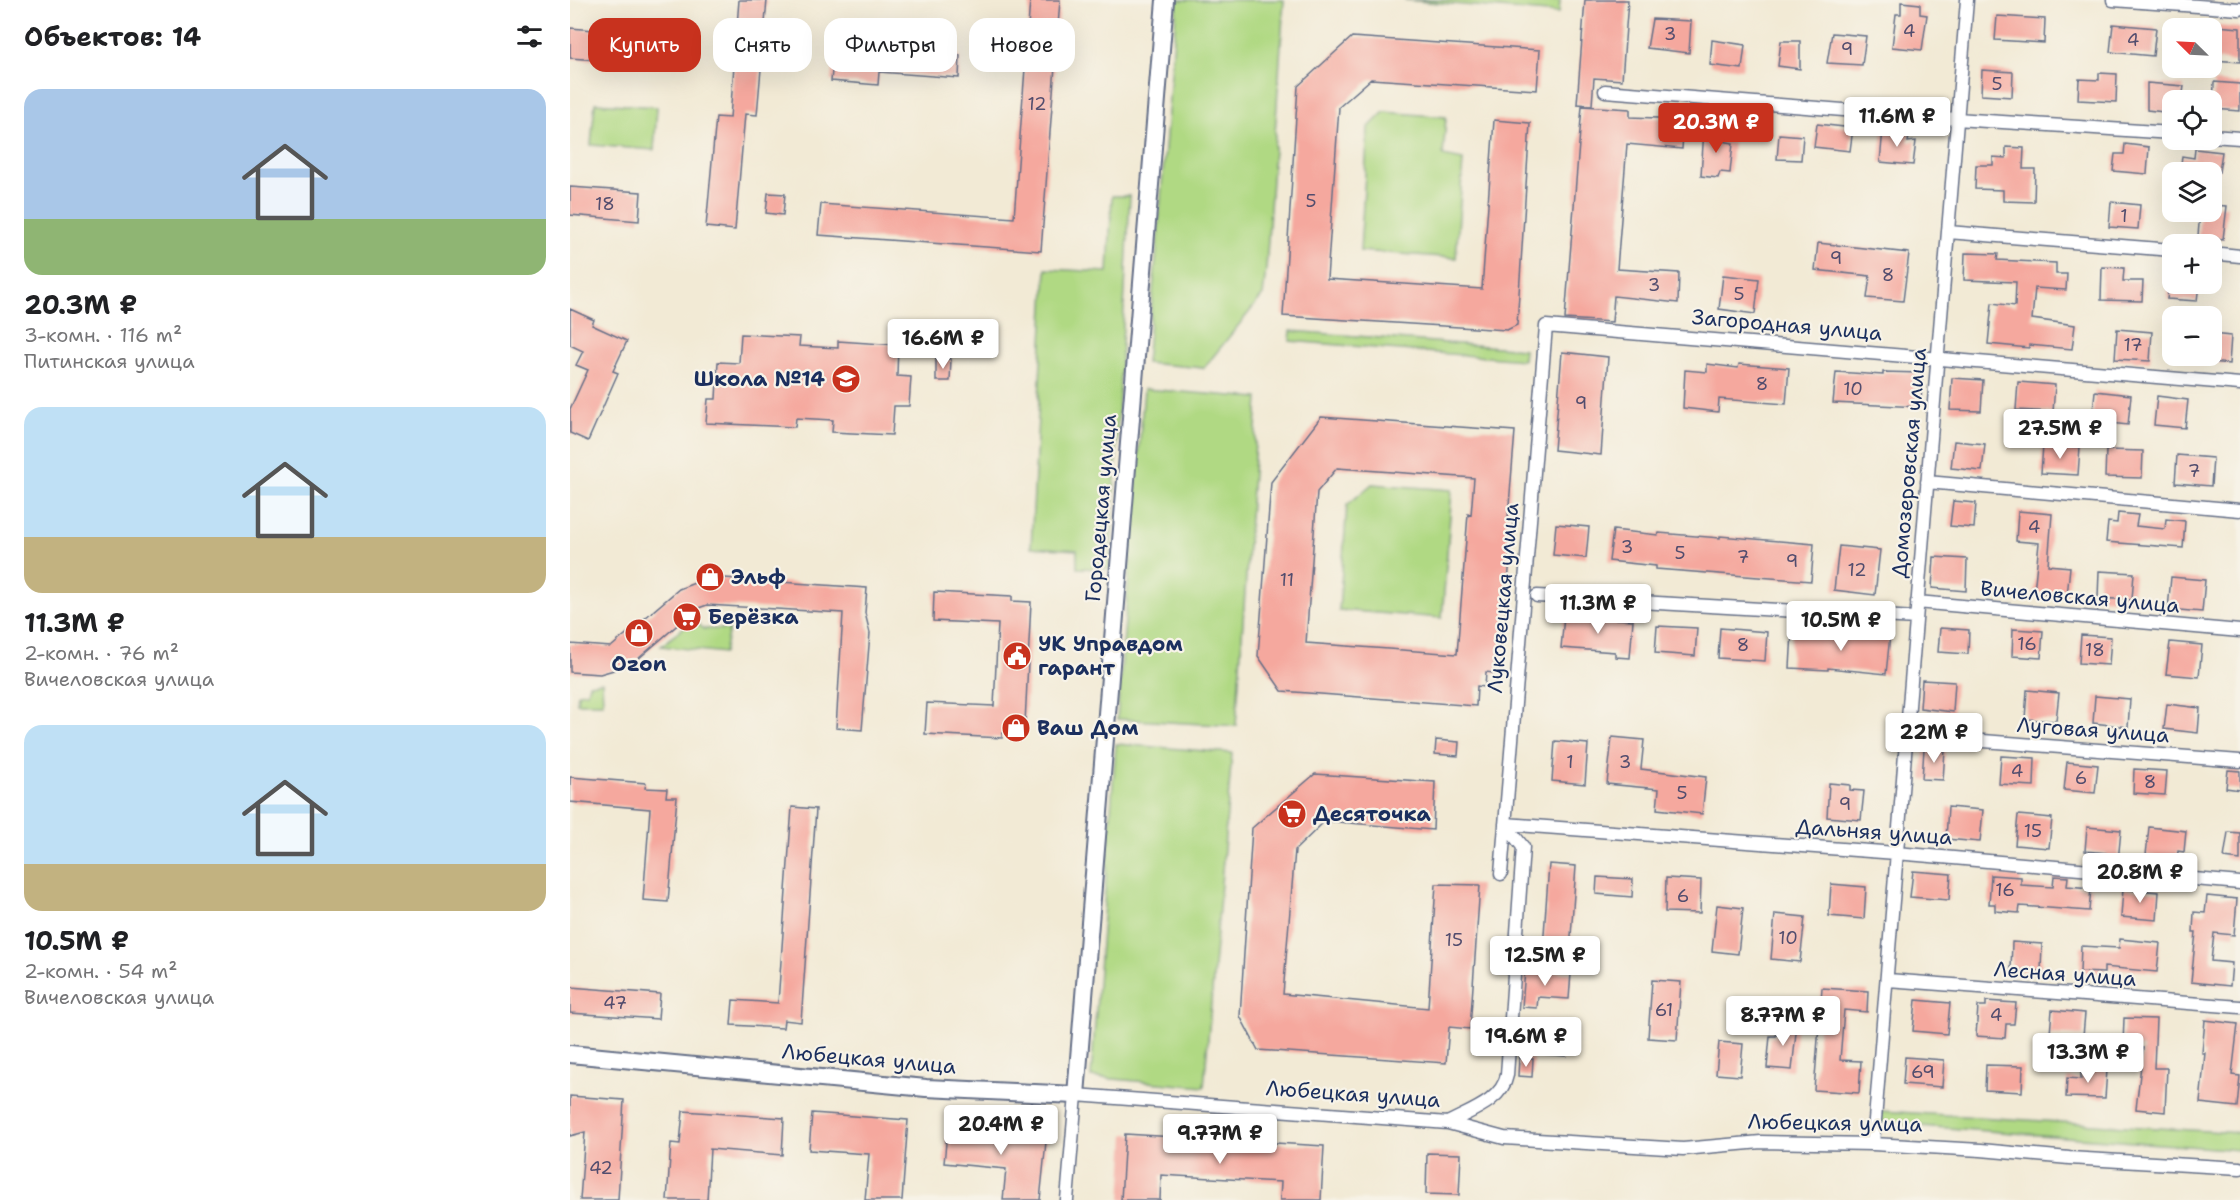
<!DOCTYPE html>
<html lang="ru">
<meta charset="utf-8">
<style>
body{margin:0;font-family:"Shantell Sans",sans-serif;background:#f2f2f2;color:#202124;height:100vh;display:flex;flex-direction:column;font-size:22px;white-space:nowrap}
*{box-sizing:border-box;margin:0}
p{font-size:20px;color:#757577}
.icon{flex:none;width:33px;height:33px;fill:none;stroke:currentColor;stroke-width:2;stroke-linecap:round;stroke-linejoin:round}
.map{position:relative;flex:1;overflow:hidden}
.details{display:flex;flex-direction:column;background:#fff;width:570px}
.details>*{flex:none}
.guide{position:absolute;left:18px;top:18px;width:570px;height:54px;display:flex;gap:12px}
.needle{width:39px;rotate:294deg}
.tools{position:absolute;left:1592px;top:18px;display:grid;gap:12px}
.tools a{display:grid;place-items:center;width:60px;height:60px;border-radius:12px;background:#fff;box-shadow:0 6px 24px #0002;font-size:30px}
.price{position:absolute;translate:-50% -51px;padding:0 14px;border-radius:6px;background:#fff;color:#222;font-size:20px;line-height:39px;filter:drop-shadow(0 2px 3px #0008)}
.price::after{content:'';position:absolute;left:50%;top:36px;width:18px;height:14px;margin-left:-9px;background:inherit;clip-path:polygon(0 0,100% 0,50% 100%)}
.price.current{background:#c8321e;color:#fff}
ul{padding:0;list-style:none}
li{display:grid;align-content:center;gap:12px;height:318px;padding:0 24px}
li span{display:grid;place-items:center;height:186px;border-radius:18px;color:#555}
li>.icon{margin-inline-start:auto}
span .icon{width:108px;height:108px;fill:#fffc;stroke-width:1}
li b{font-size:26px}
h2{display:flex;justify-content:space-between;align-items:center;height:72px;padding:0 24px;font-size:26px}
.chip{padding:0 21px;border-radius:18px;background:#fff;box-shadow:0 6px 24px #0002;font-size:21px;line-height:54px}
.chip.current{background:#c8321e;color:#fff}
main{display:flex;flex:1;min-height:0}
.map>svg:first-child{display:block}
.green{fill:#b0d983;stroke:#668470;stroke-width:1.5}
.building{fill:#f5a89e;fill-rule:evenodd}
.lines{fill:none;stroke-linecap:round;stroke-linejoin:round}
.street-casing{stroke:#667088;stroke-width:15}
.secondary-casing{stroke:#667088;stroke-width:20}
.street{stroke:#fff;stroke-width:12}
.secondary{stroke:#fff;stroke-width:16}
.labels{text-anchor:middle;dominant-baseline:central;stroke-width:4.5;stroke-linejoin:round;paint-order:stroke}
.number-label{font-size:18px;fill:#524d6e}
.street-label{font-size:21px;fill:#1b2f5e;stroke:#f7f3e8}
.poi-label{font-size:21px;font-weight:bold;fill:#1b2f5e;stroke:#f7f3e8;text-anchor:start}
</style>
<main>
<section class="details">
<h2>Объектов: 14<svg class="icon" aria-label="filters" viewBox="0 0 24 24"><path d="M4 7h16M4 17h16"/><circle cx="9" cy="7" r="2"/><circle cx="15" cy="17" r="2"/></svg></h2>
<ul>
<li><span style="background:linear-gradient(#a9c7e8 70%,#8fb573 0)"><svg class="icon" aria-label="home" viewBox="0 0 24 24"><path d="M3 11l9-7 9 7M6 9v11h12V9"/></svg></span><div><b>20.3M ₽</b><p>3-комн. · 116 m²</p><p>Питинская улица</p></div></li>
<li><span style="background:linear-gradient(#bfe0f5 70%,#c2b280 0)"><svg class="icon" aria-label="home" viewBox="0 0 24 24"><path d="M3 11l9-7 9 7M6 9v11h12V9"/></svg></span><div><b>11.3M ₽</b><p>2-комн. · 76 m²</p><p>Вичеловская улица</p></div></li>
<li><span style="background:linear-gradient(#bfe0f5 75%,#c2b280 0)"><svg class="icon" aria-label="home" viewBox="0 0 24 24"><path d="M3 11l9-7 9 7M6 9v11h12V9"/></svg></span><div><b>10.5M ₽</b><p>2-комн. · 54 m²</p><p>Вичеловская улица</p></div></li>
</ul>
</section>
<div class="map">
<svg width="1670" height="1200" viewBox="0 0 1670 1200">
<rect width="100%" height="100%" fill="#f7f3e8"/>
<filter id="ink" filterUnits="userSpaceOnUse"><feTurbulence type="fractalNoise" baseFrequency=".0167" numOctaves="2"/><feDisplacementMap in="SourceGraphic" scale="12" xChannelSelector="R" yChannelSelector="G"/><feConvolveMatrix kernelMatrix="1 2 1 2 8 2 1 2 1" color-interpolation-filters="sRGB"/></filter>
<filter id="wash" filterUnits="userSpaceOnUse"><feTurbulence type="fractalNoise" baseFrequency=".008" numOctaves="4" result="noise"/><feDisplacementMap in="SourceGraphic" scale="24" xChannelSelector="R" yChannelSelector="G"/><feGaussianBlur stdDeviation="1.35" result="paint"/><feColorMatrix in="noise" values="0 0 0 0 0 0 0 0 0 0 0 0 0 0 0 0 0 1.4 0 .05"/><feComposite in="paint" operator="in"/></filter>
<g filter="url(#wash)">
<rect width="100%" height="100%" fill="#f2ead5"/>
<path class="green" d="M607 0H714L696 269 693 295 634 368 576 363 586 259Z
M835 0H990L989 13Z
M25 103 87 107 84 150 21 145Z
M814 112 876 117 873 156 893 160 886 258 790 251 798 128Z
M542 196H560L540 569 507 568V550L461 547 476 269 538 272Z
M721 331 954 349 953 360 720 341Z
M574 389 688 398 666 726 547 719Z
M802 484 882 490 872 618 769 610 777 505Z
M123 620 134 629H159L154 653 91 646Z
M32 682 33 703H7L8 693 17 692 19 684Z
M546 744 662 753 634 1087 521 1077Z
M1311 1111 1670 1133V1150L1310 1123Z"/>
<g id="blocks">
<path class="building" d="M169 0H197L187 115 175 114 165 230 136 227 146 117 160 118Z
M460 0H490L471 251 248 235 251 204 444 218Z
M1015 0H1058L1052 80 1024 78 1022 105 1007 104Z
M1331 2 1350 4V14L1357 15 1352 50 1322 47 1326 14H1331Z
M1427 16 1475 19 1474 43 1425 40Z
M1082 19 1121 21 1119 53 1077 48Z
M1543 24 1586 28 1583 56 1540 52Z
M1647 26 1670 28V62L1644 60Z
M0 28 84 35 82 64 0 58Z
M1262 33 1296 36 1292 65 1257 63Z
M782 37 970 50 967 90 801 79 769 107 757 279 912 289 924 120 960 123 947 325 937 330 713 316 728 86Z
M1142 40 1175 45 1172 69 1140 65Z
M1211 41H1230V69L1208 66Z
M308 43 377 48V54L390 55 389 78 309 72 308 85 261 81 264 52 307 55Z
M1412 70 1443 72 1442 97 1411 95Z
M1529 73 1547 74 1546 102 1508 100 1509 79 1529 80Z
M1644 82 1670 84V111L1643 109Z
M1577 83 1614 86 1612 100H1602V113L1577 110Z
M1012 106 1060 109V117L1114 119 1112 149 1057 144 1047 269 1109 273 1108 303 1044 296 1042 322 995 319Z
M1247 124 1283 128 1280 151 1244 147Z
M1134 129 1153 131 1152 141 1163 143 1160 173 1150 172 1148 178 1131 176Z
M1313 129 1340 131 1338 142 1346 141 1343 165 1310 162Z
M1209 134 1233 136 1231 160 1207 159Z
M1555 144 1579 147 1577 174 1543 171 1545 154H1554Z
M1436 147 1454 148 1453 169H1465L1464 202 1433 201V190L1405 189 1406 165H1423V157L1436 158Z
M1625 149 1652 152 1649 172H1610L1612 156 1624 158Z
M0 187 71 192 69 221 0 215Z
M198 193 215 194 213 215 196 213Z
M1541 202 1570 205 1568 229 1539 227Z
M1641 205 1657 206 1653 239 1628 236 1630 212H1641Z
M1248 243 1339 253 1333 301 1297 298 1300 276 1245 270Z
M1395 253 1428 254 1427 260 1486 263V274H1497L1496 290 1465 288 1462 319 1505 325 1502 349 1459 345V348L1418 344 1422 303 1445 306 1446 282 1394 280Z
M1532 267 1554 268 1553 281H1573L1572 301 1531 300Z
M1153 275 1189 279 1185 314 1149 309Z
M1599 284H1629L1627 301 1597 299Z
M0 309 24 320 22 325 57 341 43 371 48 373 18 441 0 433V409L18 370 6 365 13 351 0 345Z
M1547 329 1582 332 1580 361 1545 359Z
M171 334 230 337 229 346 268 348V341L328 345 327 376 341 377 339 406H324L322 435 262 432 263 420 226 418 225 427 136 423 138 399H146L148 362 169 363Z
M1641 334 1661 336 1659 364 1641 362Z
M992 352 1038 357 1031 455 984 450Z
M366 358 381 359 380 381H366Z
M1137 364 1168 368 1169 364 1219 368 1216 404 1149 399 1148 412 1113 408 1115 370 1137 372Z
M1266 372 1313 375V372L1352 373 1351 407 1263 403Z
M1382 378 1413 380 1411 411 1380 410Z
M1448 382 1485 385 1483 412 1446 410Z
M1525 391 1561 395 1558 425 1522 421Z
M1587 396 1618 400 1615 428 1584 425Z
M751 417 945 431 938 518H943L931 674 916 672 915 687 907 686 906 706 712 691 688 656 701 482ZM767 468 904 478 901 515 898 514 887 654 736 643 747 492Z
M1384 441 1415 444 1412 471 1381 468Z
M1473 445 1510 447 1508 475 1471 473Z
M1536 450 1573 451 1572 478 1535 477Z
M1607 455 1643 458 1641 486 1605 483Z
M1383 501 1406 503 1404 528 1380 526Z
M1448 511 1482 514 1478 565 1500 567 1497 596 1464 592 1469 543 1446 541Z
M1548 513 1568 515 1566 526 1595 529 1596 519 1615 521 1613 548 1536 542 1538 522 1547 523Z
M986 524 1019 527 1016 558 983 555Z
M1043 530 1088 535 1089 533 1150 538V536L1244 544 1241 581 1086 569V566L1039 561Z
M1269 546 1310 550 1305 595 1264 590Z
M1364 557 1397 559 1396 591 1362 588Z
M1529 571 1564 573 1562 600 1528 598Z
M140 577 297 588 295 613 300 633 292 730 266 728 273 613 137 605 126 609 61 665 30 674 0 672V644L41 647 109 589Z
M1601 577 1635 580 1632 612 1598 609Z
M364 592 442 596V601L461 602 455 723H446V733H432V738L355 734 357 703 424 706 428 624 363 621Z
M994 616 1063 620 1060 658 1045 657V652L991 648Z
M1087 626 1127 628 1125 656 1085 653Z
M1150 628 1197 632 1195 661 1148 658Z
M1370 628 1399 630 1398 654 1368 652Z
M1443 629 1473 631 1471 658 1442 656Z
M1282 631 1320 635 1316 674 1258 668V670L1220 668 1222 632 1282 636Z
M1511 635 1541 637 1539 665 1509 663Z
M1600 642 1632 645 1629 677 1596 674Z
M1352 680 1385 682 1383 712 1350 708Z
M1457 690 1489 693 1486 721 1455 719Z
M1525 696 1560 699 1558 727 1523 723Z
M1597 704 1630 708 1628 733 1594 729Z
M1042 737 1074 740 1071 769 1136 777 1132 814 1087 809 1089 789 1037 784Z
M866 740 889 742 888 756 865 754Z
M985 741 1018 744 1015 784 982 781Z
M1354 749 1375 750 1373 780 1352 779Z
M1431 756 1465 758 1464 786 1429 784Z
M1497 762 1528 765 1525 793 1494 790Z
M1564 769 1597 771 1595 795 1563 793Z
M1658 770 1670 771V790L1656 788Z
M745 774 865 782 863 830 755 821 725 850 713 994 858 1008 866 884 910 885 900 1029 879 1027 876 1063 688 1050 670 1016 682 828Z
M0 777 76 783 75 788 97 789 96 797H107L98 902 73 900 80 809 0 802Z
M1259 783 1280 785V790L1294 791 1291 820 1257 817Z
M222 807 246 809 231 1022 214 1020 213 1028 161 1025 163 1000 208 1003Z
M1378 807 1413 810 1410 842 1376 839Z
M1448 815 1482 818 1479 848 1445 845Z
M1517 827 1551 830 1548 862 1535 860 1536 853 1515 851Z
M1579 827 1616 831 1614 852 1608 851 1607 859 1576 855Z
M1658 832 1670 833V860L1654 858Z
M979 864 1006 866 1000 950 973 948Z
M1343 871 1381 874 1379 900 1340 897Z
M1421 875 1451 877V885L1483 887 1484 876 1498 877 1497 886 1521 888 1519 911 1450 906 1449 913 1425 911V904H1419Z
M1027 877 1063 879 1062 897 1026 894Z
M1096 878 1131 880 1130 913 1095 912Z
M1261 884 1296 887 1294 919 1259 916Z
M1553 889 1589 892 1587 920 1551 917Z
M1637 896 1667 899 1664 935 1644 933 1641 961 1662 963 1660 986 1621 982 1626 932H1623L1624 912 1635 913Z
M1147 905 1173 908 1168 954 1142 951Z
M1205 914 1235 917 1230 962 1201 959Z
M1550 939 1590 943 1587 972 1534 967V973L1510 972 1511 946 1549 948Z
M1442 942 1472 944 1471 971 1441 970Z
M955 970 1001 973 999 999 968 997 967 1008 952 1007Z
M1082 980 1111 982 1107 1040 1078 1038Z
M0 987 90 994 88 1019 0 1013Z
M1252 988 1298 991 1297 1012 1274 1010 1270 1060 1291 1061 1289 1093 1244 1090Z
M1346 1000 1380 1003 1377 1034 1343 1031Z
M1416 1001 1446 1003 1444 1024H1436L1435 1038 1406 1036 1408 1006H1416Z
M1482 1010 1515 1013 1513 1036 1480 1034Z
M1554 1018 1586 1019 1584 1068H1597L1595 1112 1566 1109 1573 1048 1553 1045Z
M1635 1020 1668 1024 1662 1075 1670 1076 1667 1107 1630 1103 1635 1053H1632Z
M973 1021 998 1023 996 1056 971 1054Z
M1208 1022 1227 1023 1222 1070 1197 1068 1200 1036H1206Z
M1149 1042 1173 1044 1170 1076 1146 1074Z
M1335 1057 1374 1060 1372 1087 1333 1084Z
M949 1058 963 1059 962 1077 948 1076Z
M1416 1065 1453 1066 1452 1092 1415 1090Z
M1511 1068 1537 1070 1535 1098 1496 1097 1497 1078 1511 1079Z
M0 1096 54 1100 48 1200H10L15 1132 0 1136Z
M113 1111 214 1118 212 1155 140 1149 137 1200H97L101 1143 110 1144Z
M242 1113 338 1120 332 1200H295L299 1154 239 1150Z
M378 1123 477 1132 470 1200H433L436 1169 374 1163Z
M555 1134 754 1146 751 1200H710L711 1182 591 1175 590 1200H551Z
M857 1153 891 1154 889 1195 856 1194Z"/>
</g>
</g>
<g filter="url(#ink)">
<use href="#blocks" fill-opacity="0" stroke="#667088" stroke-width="1.5"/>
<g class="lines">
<g class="street-casing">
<path id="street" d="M1543 0 1670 9
M1035 91 1386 119 1602 133
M1641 136 1670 138
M1378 232 1602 250
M1641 253 1670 256
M1357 482 1670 510
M967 596 1346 618
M1347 602 1670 631
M1336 735 1670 761
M935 824 1326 853 1670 883
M931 874 976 326 1670 384
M1318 980 1670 1007
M878 1123C900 1111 932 1101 937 1075L953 847 935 824
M1303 1144 1397 0
M497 1200 506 1095 878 1123 934 1138 1113 1149 1191 1142 1303 1144 1411 1150 1499 1158 1670 1168"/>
</g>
<g class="secondary-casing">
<path id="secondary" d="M0 1054 356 1088 506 1095 595 0"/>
</g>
<use href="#street" class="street"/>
<use href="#secondary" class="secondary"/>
</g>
</g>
<defs>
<g id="school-disc" transform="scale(1.5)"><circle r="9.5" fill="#c8321e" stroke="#f7f3e8"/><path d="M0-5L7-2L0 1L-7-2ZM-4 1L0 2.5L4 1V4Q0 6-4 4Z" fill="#fff"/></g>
<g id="shop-disc" transform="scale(1.5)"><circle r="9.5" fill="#c8321e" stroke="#f7f3e8"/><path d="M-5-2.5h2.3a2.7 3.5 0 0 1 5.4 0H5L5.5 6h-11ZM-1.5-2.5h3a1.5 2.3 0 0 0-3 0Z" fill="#fff"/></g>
<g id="supermarket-disc" transform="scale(1.5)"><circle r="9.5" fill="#c8321e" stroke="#f7f3e8"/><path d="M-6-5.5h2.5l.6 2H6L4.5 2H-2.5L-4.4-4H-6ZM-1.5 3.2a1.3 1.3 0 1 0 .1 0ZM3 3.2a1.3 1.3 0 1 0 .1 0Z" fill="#fff"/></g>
<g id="civic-disc" transform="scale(1.5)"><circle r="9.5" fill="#c8321e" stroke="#f7f3e8"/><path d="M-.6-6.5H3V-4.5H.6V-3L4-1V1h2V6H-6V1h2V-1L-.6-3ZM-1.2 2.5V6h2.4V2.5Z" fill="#fff"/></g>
</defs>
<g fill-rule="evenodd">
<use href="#school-disc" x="276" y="379"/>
<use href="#shop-disc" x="140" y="577"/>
<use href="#supermarket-disc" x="117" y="617"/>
<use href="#shop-disc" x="69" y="633"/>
<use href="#civic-disc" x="447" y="656"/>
<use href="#shop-disc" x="446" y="728"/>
<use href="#supermarket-disc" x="722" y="814"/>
</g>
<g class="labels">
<g class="number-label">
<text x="1339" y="31">4</text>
<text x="1100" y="34">3</text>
<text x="1563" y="40">4</text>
<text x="1277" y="49">9</text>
<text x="1427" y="84">5</text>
<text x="467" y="104">12</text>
<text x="741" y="201">5</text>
<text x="35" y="204">18</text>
<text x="1554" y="216">1</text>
<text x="1266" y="258">9</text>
<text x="1318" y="275">8</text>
<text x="1084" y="285">3</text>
<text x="1169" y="294">5</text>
<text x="1563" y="345">17</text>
<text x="1192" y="384">8</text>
<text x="1283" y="389">10</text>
<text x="1011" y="403">9</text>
<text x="1624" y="471">7</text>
<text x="1464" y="527">4</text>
<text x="1057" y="547">3</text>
<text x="1110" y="553">5</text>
<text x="1173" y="557">7</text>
<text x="1222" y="561">9</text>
<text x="1287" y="570">12</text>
<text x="717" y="580">11</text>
<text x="1457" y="644">16</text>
<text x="1173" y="645">8</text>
<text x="1525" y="650">18</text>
<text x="1000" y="762">1</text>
<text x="1055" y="762">3</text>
<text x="1447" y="771">4</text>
<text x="1511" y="778">6</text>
<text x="1580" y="782">8</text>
<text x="1112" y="793">5</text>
<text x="1275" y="804">9</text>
<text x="1463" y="831">15</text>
<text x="1435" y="890">16</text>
<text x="1113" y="896">6</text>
<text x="1218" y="938">10</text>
<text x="884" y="940">15</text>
<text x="45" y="1003">47</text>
<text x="1094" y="1010">61</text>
<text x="1426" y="1015">4</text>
<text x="1353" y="1072">69</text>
<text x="31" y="1168">42</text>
</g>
<g class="street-label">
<text transform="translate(1217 325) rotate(5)">Загородная улица</text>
<text transform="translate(1339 463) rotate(-85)">Домозеровская улица</text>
<text transform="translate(531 508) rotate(-85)">Городецкая улица</text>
<text transform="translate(1510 597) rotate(5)">Вичеловская улица</text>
<text transform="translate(933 598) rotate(-85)">Луковецкая улица</text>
<text transform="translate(1523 730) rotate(4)">Луговая улица</text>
<text transform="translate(1304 832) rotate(4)">Дальняя улица</text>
<text transform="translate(1495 974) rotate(4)">Лесная улица</text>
<text transform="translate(299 1059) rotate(5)">Любецкая улица</text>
<text transform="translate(783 1094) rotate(4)">Любецкая улица</text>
<text transform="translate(1265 1123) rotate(1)">Любецкая улица</text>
</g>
<g class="poi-label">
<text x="255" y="379" text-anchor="end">Школа №14</text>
<text x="161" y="577">Эльф</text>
<text x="138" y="617">Берёзка</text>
<text x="468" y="644">УК Управдом<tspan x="468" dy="24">гарант</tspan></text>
<text x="69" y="664" text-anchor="middle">Ozon</text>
<text x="467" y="728">Ваш Дом</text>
<text x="743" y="814">Десяточка</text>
</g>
</g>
</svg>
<div class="tools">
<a><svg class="needle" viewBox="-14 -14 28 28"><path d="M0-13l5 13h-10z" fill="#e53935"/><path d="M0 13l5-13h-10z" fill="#757577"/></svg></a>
<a><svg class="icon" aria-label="locate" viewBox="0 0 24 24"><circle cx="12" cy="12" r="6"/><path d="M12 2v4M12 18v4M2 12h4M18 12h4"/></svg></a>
<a><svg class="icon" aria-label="layers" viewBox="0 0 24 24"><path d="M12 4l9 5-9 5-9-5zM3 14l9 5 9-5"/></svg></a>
<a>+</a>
<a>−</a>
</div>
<b class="price" style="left:1327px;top:148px">11.6M ₽</b>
<b class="price current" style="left:1146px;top:154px">20.3M ₽</b>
<b class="price" style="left:373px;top:370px">16.6M ₽</b>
<b class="price" style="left:1490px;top:460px">27.5M ₽</b>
<b class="price" style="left:1028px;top:635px">11.3M ₽</b>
<b class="price" style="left:1271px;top:652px">10.5M ₽</b>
<b class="price" style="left:1364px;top:764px">22M ₽</b>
<b class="price" style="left:1570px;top:904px">20.8M ₽</b>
<b class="price" style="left:975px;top:987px">12.5M ₽</b>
<b class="price" style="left:1213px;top:1047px">8.77M ₽</b>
<b class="price" style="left:956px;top:1068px">19.6M ₽</b>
<b class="price" style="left:1518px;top:1084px">13.3M ₽</b>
<b class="price" style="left:431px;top:1156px">20.4M ₽</b>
<b class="price" style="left:650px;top:1165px">9.77M ₽</b>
<div class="guide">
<a class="chip current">Купить</a>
<a class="chip">Снять</a>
<a class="chip">Фильтры</a>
<a class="chip">Новое</a>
</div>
</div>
</main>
